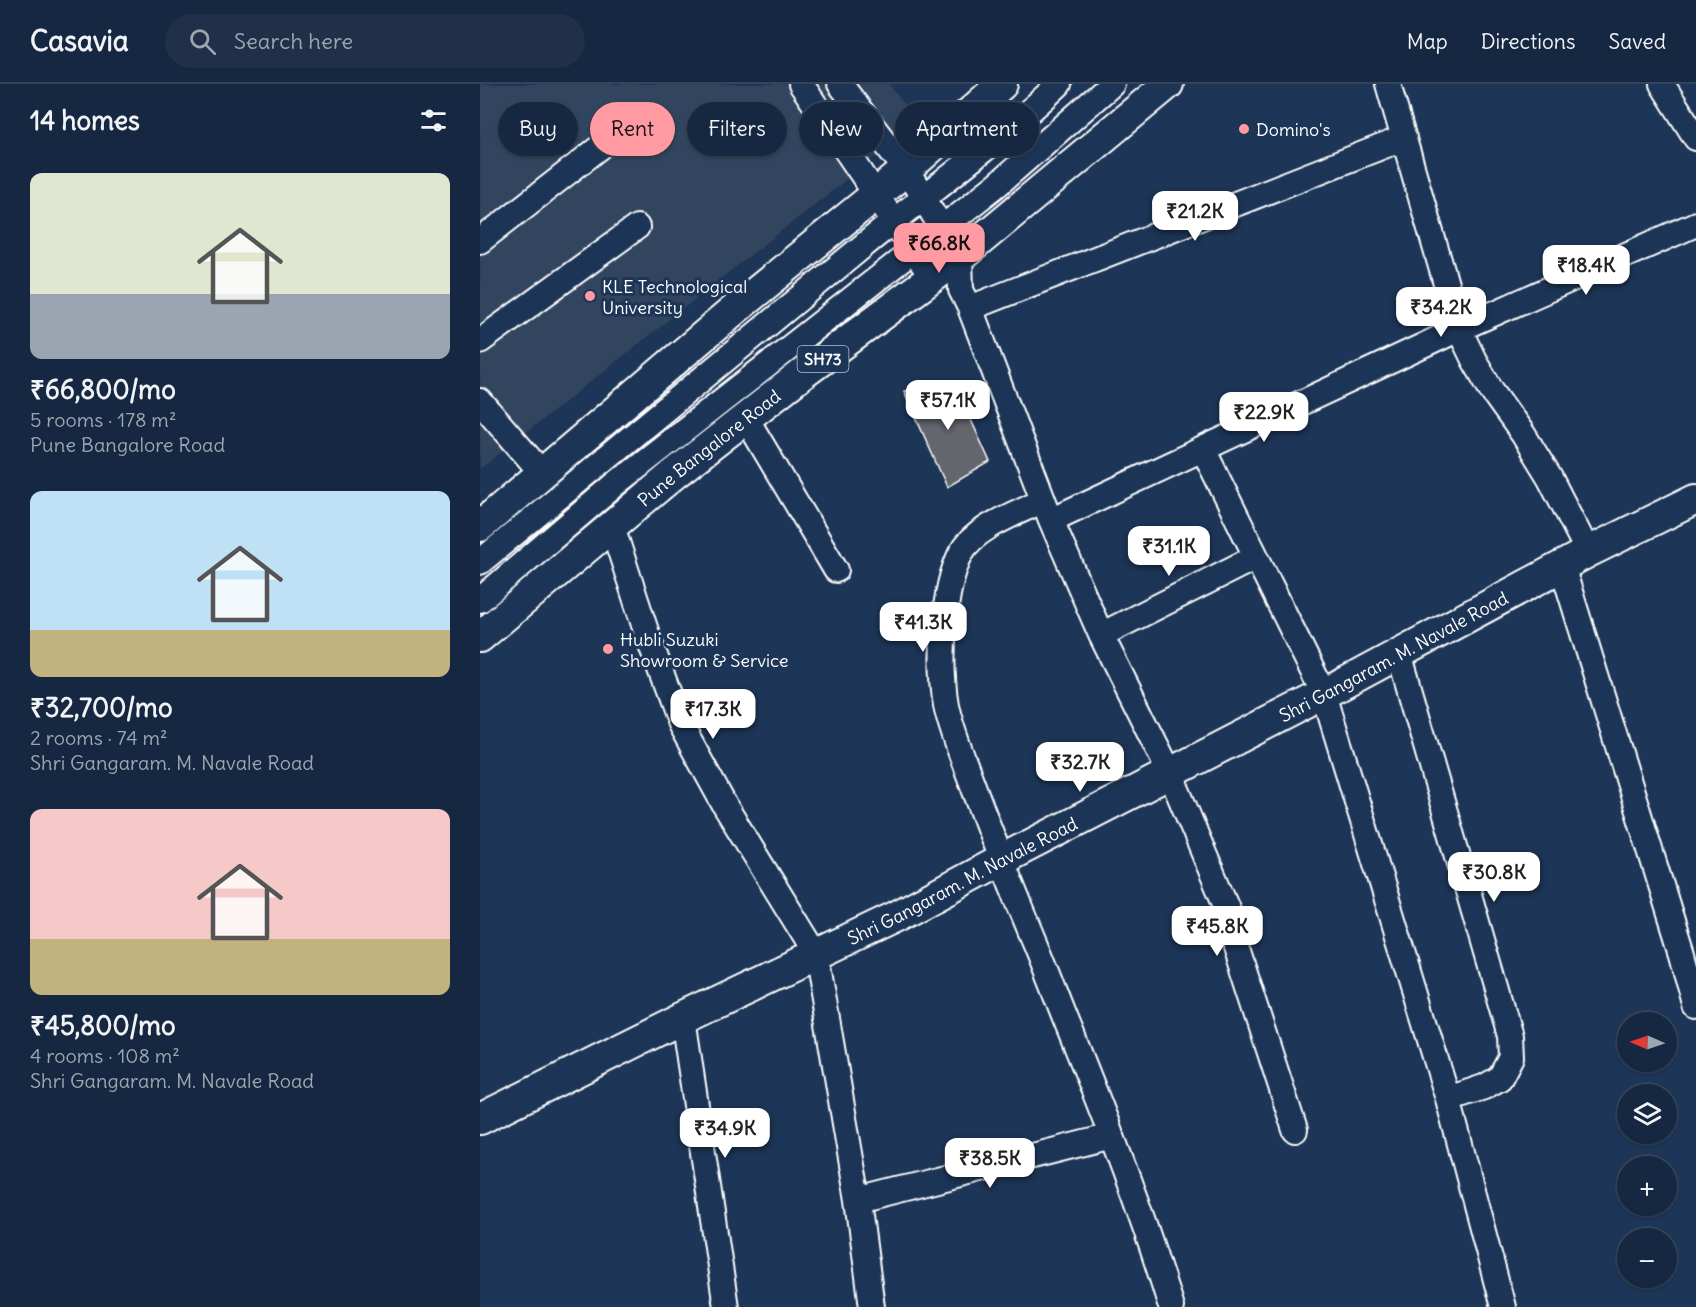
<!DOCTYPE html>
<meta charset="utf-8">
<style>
body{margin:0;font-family:Delius,sans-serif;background:#1f3048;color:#f1f3f6;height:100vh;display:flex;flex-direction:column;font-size:22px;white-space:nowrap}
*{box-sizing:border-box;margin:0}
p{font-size:20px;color:#9ea6b1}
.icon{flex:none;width:33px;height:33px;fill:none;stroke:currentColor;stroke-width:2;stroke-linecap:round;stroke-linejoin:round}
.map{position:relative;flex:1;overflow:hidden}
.drawer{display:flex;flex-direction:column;background:#162841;width:480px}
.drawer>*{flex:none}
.banner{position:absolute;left:18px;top:18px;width:570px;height:54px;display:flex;gap:12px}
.needle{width:39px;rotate:272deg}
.fabs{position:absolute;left:1137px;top:928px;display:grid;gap:12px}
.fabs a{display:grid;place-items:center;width:60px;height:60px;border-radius:50%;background:#162841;box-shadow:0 2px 4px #0004,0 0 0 2px #35445a;font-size:30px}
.price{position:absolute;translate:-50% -51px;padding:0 14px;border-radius:12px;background:#fff;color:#222;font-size:20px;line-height:39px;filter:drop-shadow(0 2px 3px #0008)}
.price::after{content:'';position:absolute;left:50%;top:36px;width:18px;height:14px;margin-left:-9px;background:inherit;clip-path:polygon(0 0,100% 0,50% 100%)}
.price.active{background:#ff9aa2;color:#111}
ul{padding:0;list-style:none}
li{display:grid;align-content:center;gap:12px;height:318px;padding:0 30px}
li span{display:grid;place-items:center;height:186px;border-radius:12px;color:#555}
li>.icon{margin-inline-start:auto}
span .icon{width:108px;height:108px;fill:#fffc;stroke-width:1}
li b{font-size:26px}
h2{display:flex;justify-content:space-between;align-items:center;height:72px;padding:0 30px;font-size:26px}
.chip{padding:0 21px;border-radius:27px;background:#162841;box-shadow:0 2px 4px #0004,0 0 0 2px #35445a;font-size:21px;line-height:54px}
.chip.active{background:#ff9aa2;color:#111}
header{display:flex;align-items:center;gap:36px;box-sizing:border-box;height:84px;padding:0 30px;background:#162841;border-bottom:2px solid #35445a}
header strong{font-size:28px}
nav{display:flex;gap:33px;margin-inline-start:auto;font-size:21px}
.search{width:420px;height:54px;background:#1f3048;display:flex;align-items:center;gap:15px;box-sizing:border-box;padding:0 21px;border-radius:33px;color:#9ea6b1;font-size:22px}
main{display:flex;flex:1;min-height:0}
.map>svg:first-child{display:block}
.built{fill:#32445e}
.building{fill:#63666d;stroke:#fff;stroke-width:1.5}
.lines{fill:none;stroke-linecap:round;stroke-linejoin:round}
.minor-casing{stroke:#fff;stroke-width:28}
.major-casing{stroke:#fff;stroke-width:34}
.minor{stroke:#1d3557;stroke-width:24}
.major{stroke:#1d3557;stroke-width:30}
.poi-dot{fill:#ff9aa2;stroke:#1d3557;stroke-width:2}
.labels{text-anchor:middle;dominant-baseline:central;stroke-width:6;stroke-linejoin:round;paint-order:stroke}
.shield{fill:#1d3557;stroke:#bbc2cd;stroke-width:1.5}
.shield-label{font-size:16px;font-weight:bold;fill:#fff}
.poi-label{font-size:18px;fill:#fff;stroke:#1d3557;text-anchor:start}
.street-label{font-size:18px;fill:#fff;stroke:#1d3557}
</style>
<header>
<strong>Casavia</strong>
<div class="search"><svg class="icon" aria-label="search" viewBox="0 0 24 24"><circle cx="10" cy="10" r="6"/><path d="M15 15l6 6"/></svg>Search here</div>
<nav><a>Map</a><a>Directions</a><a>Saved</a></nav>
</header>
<main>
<section class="drawer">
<h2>14 homes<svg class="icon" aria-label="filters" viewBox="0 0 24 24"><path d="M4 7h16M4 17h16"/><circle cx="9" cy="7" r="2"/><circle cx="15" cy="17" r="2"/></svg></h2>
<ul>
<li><span style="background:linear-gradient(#dfe7d0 65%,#9aa5b1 0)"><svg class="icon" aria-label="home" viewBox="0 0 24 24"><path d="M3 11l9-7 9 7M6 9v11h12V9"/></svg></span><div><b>₹66,800/mo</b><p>5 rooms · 178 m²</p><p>Pune Bangalore Road</p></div></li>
<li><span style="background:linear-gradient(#bfe0f5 75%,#c2b280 0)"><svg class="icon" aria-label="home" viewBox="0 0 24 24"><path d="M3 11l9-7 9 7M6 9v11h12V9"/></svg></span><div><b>₹32,700/mo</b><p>2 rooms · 74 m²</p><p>Shri Gangaram. M. Navale Road</p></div></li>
<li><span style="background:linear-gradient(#f6c9c9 70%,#c2b280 0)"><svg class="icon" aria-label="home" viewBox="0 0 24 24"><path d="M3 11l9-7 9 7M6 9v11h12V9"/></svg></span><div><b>₹45,800/mo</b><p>4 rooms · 108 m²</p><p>Shri Gangaram. M. Navale Road</p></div></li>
</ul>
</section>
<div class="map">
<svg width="1216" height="1223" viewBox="0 0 1216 1223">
<rect width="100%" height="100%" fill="#1d3557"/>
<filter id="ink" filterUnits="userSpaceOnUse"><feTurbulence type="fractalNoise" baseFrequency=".0167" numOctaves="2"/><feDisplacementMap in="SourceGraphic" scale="12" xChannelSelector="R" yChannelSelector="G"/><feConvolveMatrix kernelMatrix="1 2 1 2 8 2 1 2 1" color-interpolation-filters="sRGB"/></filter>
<g filter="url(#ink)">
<path class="built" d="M0 0H409L438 39 0 385Z"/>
<path class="building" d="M474 298 510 378 467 403 424 307Z"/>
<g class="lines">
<g class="minor-casing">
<path id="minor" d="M321 0 443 180
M360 0 426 86 480 173 481 206 490 224 571 436 621 551 690 689 752 836 756 864 815 1046
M908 0 979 245 994 276 1012 307 1043 350 1070 394 1108 468
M1182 0 1216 54
M0 157 128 57
M490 224 924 54
M0 257 157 143
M0 317 62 389
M266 334 356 486
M723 365 844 610 968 1015 1023 1223
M563 416C538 429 495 443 481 469 462 507 459 580 466 621 472 650 485 679 495 707 514 758 534 808 555 858 568 889 579 920 592 951 628 1041 663 1130 691 1223
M571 436 979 245 1216 140
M132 442 166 547 200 640 245 722 336 870 378 1116 392 1223
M0 478C127 372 255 267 383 162 448 109 517 59 579 0
M1082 482 1202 869 1216 923
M0 516 137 399 518 100 632 0
M621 551 776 473
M919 569 1030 952 1031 973 1020 994 1004 1003 968 1015
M203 934 246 1223
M378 1116 632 1052"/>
</g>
<g class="major-casing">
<g id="major">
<path d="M0 442 253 227 426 86 522 0"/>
<path id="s1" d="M0 553 194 390 321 291 480 173 688 0"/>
<path id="s2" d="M0 1035 203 934 417 832 521 776 844 610 1108 468 1216 415"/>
</g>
</g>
<use href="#minor" class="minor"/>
<use href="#major" class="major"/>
</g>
</g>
<g class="poi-dot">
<circle cx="764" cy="45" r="6"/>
<circle cx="110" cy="212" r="6"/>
<circle cx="128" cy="565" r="6"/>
</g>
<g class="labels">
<rect class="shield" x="317.5" y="262" width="51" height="26" rx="4.5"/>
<g class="shield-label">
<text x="343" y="275">SH73</text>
</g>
<g class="poi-label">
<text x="776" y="45">Domino's</text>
<text x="122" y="202">KLE Technological<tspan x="122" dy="21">University</tspan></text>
<text x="140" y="555">Hubli Suzuki<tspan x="140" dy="21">Showroom &amp; Service</tspan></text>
</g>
<g class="street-label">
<text stroke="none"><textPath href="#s1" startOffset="297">Pune Bangalore Road</textPath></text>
<text stroke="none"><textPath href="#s2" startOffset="1024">Shri Gangaram. M. Navale Road</textPath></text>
<text stroke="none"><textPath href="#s2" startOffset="538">Shri Gangaram. M. Navale Road</textPath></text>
</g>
</g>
</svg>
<div class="fabs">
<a><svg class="needle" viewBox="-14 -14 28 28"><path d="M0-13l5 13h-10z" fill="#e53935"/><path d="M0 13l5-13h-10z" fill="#9ea6b1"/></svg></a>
<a><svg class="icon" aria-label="layers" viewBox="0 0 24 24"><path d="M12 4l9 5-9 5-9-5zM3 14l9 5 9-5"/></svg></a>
<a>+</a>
<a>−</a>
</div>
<b class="price" style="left:715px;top:158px">₹21.2K</b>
<b class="price active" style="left:459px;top:190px">₹66.8K</b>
<b class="price" style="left:1106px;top:212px">₹18.4K</b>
<b class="price" style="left:961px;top:254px">₹34.2K</b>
<b class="price" style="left:468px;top:347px">₹57.1K</b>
<b class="price" style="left:784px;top:359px">₹22.9K</b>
<b class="price" style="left:689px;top:493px">₹31.1K</b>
<b class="price" style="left:443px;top:569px">₹41.3K</b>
<b class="price" style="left:233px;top:656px">₹17.3K</b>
<b class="price" style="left:600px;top:709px">₹32.7K</b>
<b class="price" style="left:1014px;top:819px">₹30.8K</b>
<b class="price" style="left:737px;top:873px">₹45.8K</b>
<b class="price" style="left:245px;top:1075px">₹34.9K</b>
<b class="price" style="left:510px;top:1105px">₹38.5K</b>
<div class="banner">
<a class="chip">Buy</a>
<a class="chip active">Rent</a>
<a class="chip">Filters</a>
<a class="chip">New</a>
<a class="chip">Apartment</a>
</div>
</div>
</main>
